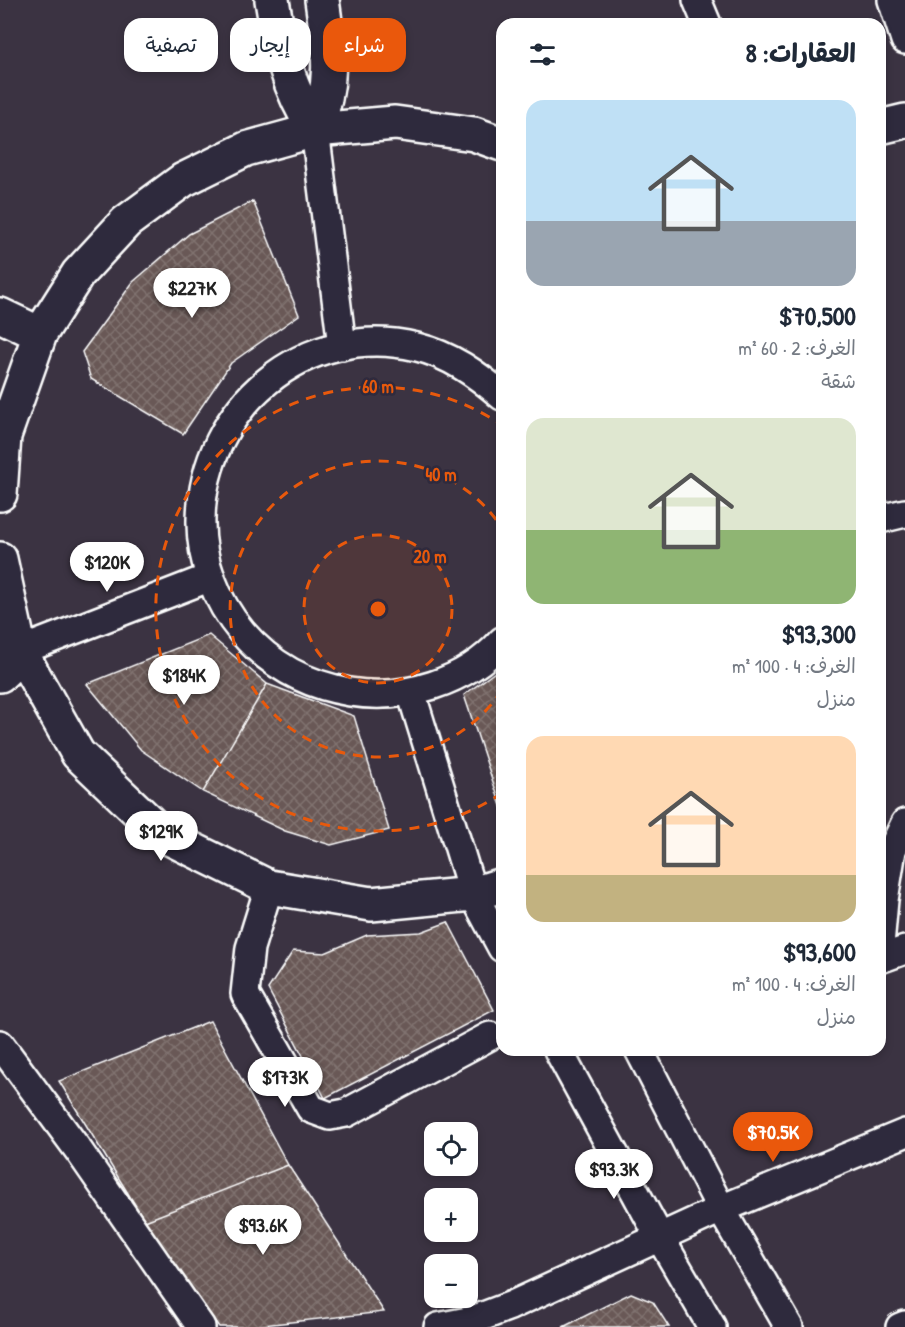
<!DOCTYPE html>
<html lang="ar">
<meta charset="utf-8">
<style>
body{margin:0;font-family:"Patrick Hand","Playpen Sans Arabic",sans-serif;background:#f2f2f3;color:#1f2937;direction:rtl;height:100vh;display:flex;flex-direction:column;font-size:22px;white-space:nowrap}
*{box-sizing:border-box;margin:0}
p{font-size:20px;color:#747a83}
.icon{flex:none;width:33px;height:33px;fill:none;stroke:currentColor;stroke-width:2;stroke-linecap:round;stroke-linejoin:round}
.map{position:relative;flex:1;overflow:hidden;direction:ltr}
.side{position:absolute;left:496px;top:18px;width:390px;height:1038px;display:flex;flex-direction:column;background:#fff;border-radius:18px;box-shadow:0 3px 9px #0003;direction:rtl}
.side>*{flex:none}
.banner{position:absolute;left:18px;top:18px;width:388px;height:54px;direction:rtl;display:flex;gap:12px}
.fabs{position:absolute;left:424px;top:1122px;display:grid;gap:12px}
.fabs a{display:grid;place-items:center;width:54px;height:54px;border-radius:12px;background:#fff;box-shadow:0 3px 9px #0003;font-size:30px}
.price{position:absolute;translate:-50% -51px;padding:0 14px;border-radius:21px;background:#fff;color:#222;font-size:20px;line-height:39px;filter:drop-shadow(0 2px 3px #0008)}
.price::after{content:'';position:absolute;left:50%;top:36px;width:18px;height:14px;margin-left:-9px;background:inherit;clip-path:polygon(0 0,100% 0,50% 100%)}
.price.on{background:#ea580c;color:#fff}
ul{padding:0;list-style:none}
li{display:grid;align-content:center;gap:12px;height:318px;padding:0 30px}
li span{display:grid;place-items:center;height:186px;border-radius:18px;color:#555}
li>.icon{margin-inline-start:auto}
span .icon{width:108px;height:108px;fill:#fffc;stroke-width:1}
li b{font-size:26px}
h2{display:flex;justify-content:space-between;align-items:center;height:72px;padding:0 30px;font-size:26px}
.chip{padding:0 21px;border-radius:18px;background:#fff;box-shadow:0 3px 9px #0003;font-size:21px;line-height:54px}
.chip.on{background:#ea580c;color:#fff}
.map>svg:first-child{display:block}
.building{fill:url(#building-cross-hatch);stroke:#fff;stroke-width:1.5}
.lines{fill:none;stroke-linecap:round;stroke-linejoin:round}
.minor-casing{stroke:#fff;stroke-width:32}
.tertiary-casing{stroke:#fff;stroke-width:38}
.minor{stroke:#2f2a3d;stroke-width:27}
.tertiary{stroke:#2f2a3d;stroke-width:33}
.ring{fill:none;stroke:#e8590c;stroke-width:3;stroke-dasharray:10 8}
.centre{fill:#e8590c;stroke:#2f2a3d;stroke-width:3}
.ring-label{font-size:18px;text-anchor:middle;font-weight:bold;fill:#e8590c;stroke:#2f2a3d;stroke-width:5;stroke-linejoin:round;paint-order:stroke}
</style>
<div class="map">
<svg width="905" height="1327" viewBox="0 0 905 1327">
<defs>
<pattern id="building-cross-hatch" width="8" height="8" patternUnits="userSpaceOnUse" patternTransform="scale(1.5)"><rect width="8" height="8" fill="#695957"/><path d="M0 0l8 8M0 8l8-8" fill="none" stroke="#807270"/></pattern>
</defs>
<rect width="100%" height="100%" fill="#3b3342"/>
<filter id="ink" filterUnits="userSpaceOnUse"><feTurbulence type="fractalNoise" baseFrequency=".0167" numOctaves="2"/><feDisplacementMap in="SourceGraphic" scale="12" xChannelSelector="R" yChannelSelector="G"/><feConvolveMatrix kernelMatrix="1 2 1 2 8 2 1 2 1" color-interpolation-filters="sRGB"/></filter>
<g filter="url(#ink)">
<path class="building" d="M253 201 299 315 231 363 183 434 91 379 82 352 133 282 189 234Z
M209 635 267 684 203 792 141 750 87 684Z
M502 667V809L464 695Z
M267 684 354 716 389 830 331 845 285 831 203 792Z
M448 922 494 1010 325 1098 268 989 293 951 325 953 367 935 421 932Z
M210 1021 288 1165 145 1221 59 1081Z
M288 1165 384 1312 244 1327H219L145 1221Z
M631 1293 653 1302 669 1327H563Z"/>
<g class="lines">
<g class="minor-casing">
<path id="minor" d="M697 0 707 24
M892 0 905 40
M315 130 342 346
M502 396C477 374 450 355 417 347 305 320 203 407 201 519 200 560 216 601 242 632 270 665 307 685 350 692 404 701 466 682 502 641
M880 519 905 513
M20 651 211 577
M411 692 473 894 502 948
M269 887 250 948 245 994 311 1109 330 1116 346 1113 490 1036
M880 945 884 900 892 850 905 823
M880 959 905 950
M0 1044 79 1151 201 1327
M558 1050 659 1236 712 1327
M639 1050 721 1209 789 1327
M438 1327 473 1320 510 1306 721 1209 905 1133
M900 1327 905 1325"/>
</g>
<g class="tertiary-casing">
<path id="tertiary" d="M272 0C280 49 287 87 315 130
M880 127 905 121
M315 130C335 83 329 49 322 0
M0 315 40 334
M0 494 4 436 40 334 78 274 126 222 183 180 246 149 315 130 395 123 474 134 502 144
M0 559 20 651 78 754 163 835 269 887 371 904 473 894 502 885
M0 675 13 663 20 651 0 647"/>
</g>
<use href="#minor" class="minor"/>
<use href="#tertiary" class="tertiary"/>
</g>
</g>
<circle cx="378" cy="609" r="74" fill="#e8590c" fill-opacity=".12"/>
<g class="ring">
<circle cx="378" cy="609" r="74"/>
<path d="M502 690A148 148 0 1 1 502 528"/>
<path d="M502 793A222 222 0 1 1 502 425"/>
</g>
<circle cx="378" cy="609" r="9" class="centre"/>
<g class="ring-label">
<text x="378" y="393">60 m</text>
<text x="441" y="481">40 m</text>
<text x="430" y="563">20 m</text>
</g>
</svg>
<div class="fabs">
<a><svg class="icon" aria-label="locate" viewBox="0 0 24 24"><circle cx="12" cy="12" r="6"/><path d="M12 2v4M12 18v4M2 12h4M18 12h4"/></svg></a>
<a>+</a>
<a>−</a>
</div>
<b class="price" style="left:192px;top:319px">$227K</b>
<b class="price" style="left:107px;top:593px">$120K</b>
<b class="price" style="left:184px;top:706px">$184K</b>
<b class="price" style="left:161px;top:862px">$129K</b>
<b class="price" style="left:285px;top:1108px">$173K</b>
<b class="price on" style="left:773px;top:1163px">$70.5K</b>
<b class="price" style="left:614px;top:1200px">$93.3K</b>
<b class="price" style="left:263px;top:1256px">$93.6K</b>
<div class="banner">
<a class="chip on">شراء</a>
<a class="chip">إيجار</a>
<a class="chip">تصفية</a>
</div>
<section class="side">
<h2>العقارات: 8<svg class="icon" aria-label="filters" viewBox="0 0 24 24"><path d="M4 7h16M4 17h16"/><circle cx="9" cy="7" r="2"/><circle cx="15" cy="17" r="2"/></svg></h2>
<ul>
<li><span style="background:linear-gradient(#bfe0f5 65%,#9aa5b1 0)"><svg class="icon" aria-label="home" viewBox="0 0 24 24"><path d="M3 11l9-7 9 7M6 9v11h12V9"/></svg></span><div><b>$70,500</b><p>الغرف: 2 · 60 m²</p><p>شقة</p></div></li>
<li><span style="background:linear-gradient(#dfe7d0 60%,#8fb573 0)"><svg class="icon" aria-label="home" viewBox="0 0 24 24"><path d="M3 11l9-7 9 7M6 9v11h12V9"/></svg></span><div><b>$93,300</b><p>الغرف: 4 · 100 m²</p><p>منزل</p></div></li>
<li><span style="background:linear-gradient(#ffd9b3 75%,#c2b280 0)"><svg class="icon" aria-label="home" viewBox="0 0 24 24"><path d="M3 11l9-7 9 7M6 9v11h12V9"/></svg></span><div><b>$93,600</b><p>الغرف: 4 · 100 m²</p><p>منزل</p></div></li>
</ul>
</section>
</div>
